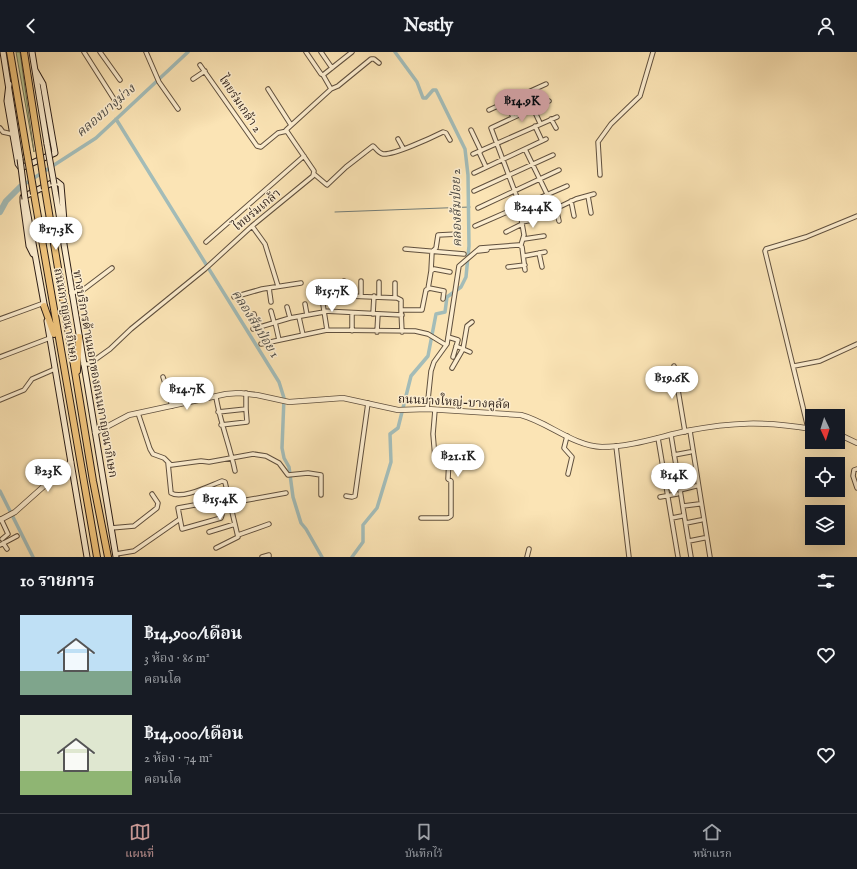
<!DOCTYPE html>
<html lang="th">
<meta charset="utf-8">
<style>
body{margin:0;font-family:"IM FELL English","Noto Serif Thai",serif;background:#20242c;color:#f1f3f6;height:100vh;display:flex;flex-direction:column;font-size:15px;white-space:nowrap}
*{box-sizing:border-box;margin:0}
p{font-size:13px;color:#9ea1a6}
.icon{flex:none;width:22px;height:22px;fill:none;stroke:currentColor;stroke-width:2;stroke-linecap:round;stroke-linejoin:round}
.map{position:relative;height:505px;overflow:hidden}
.details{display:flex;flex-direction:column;background:#171b24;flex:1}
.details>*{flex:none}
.needle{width:26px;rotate:176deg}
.buttons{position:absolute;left:805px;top:357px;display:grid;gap:8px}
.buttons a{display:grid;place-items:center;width:40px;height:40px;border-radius:0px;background:#171b24;box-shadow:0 4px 16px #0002;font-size:20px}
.price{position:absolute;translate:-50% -34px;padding:0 9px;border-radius:14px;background:#fff;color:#222;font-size:13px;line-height:26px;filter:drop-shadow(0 1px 2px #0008)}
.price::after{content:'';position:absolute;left:50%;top:24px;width:12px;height:9px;margin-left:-6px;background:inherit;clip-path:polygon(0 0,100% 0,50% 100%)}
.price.current{background:#c59692;color:#111}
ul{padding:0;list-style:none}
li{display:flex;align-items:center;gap:12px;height:100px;padding:0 20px}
li span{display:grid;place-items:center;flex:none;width:112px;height:80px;border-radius:0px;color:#555}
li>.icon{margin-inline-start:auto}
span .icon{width:48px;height:48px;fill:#fffc;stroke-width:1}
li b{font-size:17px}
h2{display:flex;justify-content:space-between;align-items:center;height:48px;padding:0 20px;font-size:17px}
header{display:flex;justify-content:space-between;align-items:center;height:52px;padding:0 20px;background:#171b24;font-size:18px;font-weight:700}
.tab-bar{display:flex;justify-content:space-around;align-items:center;height:56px;border-top:1px solid #363941;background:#171b24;font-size:11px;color:#9ea1a6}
.tab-bar a{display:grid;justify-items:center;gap:2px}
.tab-bar .current{color:#c59692}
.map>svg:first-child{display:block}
.green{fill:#b9c591;stroke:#727254}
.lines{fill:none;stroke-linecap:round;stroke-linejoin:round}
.stream{stroke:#737d78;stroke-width:1}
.canal{stroke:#a3bcb8;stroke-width:3.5}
.river{stroke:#a3bcb8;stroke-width:6}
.minor-casing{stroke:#60503e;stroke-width:5.5}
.tertiary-casing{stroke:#60503e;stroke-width:6}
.secondary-casing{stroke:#2c1e17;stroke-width:7}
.trunk-casing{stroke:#2c1e17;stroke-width:8}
.minor{stroke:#fcedcf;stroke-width:3.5}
.tertiary{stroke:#fcedcf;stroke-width:4.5}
.secondary{stroke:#fcedcf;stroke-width:5}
.trunk{stroke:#eec27a;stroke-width:6}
.secondary-bridge-casing{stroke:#2c1e17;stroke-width:7;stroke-linecap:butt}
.trunk-bridge-casing{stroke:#2c1e17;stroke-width:8;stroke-linecap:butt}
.secondary-bridge{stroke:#fcedcf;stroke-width:5}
.trunk-bridge{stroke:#eec27a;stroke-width:6}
.labels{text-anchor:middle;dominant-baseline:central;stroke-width:3;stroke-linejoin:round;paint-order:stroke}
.street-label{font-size:12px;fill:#2c1e17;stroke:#fcedcf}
.water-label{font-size:13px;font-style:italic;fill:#504d47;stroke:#fcedcf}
</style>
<header><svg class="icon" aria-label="back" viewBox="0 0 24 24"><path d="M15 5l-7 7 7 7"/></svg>Nestly<svg class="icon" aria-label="person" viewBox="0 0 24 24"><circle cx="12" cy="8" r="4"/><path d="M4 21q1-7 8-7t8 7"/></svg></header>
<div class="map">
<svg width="857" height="505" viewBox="0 0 857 505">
<rect width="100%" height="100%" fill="#fbe4b5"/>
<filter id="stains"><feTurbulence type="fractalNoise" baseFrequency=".005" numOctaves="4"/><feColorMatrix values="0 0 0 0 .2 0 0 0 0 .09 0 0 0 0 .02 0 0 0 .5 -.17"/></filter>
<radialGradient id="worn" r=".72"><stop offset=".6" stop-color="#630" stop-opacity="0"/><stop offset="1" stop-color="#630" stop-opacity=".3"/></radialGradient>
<path class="green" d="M16 0H20L34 100Z"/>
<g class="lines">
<path class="stream" d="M335 160 470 155"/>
<path class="canal" d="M116 67 279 330 284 346 282 396 284 406 289 415 293 445 301 471 306 477 322 505
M20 135 96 86 188 0
M0 439 33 505
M352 505 363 490V473L377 456 391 410 390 382 398 376 411 324 428 304 436 262 445 260 447 245 461 235 466 225 469 194 468 123 465 97 436 38H433L426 46H423L417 30 395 0"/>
<path class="river" d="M0 160 6 149 20 135"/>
<g class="minor-casing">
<path id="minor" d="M84 0 119 55
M100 0 120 28
M146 0 159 30 178 57
M306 0 321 22 323 23
M321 0 332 16
M200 13 257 94 261 95 278 81 287 79
M193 27 205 19
M268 37 291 73
M331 37 338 34 371 7H374L379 11
M527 41 534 56
M506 50 513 65
M533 56 540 71
M489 58 546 32
M551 67 556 76
M535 74 542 89
M0 76 3 80 12 82
M471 78 481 99
M398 87 403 96
M525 97 547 142
M479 100 486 115
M473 102 557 65
M474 121 546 87
M314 122 327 133 346 115 373 94C376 96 378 101 383 102 394 103 431 86 443 80L446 81 450 88
M600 123 598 90 611 72 640 44 653 0
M474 139 553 103
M588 144 591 161
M571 149 574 164
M478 156 559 118
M556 156 559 169
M522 170 532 168 576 147 594 142
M252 174 265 192 278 234
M475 174 567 134
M506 180 522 172
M524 187 544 184
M206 190 304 104
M521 193 524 183 518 148 491 76 549 49
M405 197 464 202
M478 199 487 198 488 196
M539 201 542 215
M524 204 545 200
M508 215 525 213
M431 219 432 200 436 196 438 183 458 182
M344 229V243
M326 232 327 242
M269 236 271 250
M428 237 431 219 434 217 450 220
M71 241 83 238 112 216
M361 244V229
M234 245 262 237 301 231
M379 245V230
M395 246V231
M305 252 307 263
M287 255 290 266
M271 259 274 270
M324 259 402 263
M254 262 257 275
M373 262 374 244
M299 265 303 283
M0 267 44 251
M275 270 279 288
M253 277 290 266 324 260
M327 278 322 246 324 243 397 246 401 248V258
M352 279V261
M377 280 378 262
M402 280 401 258H422L426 238 429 236 444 239 443 247
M448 285 458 288 453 305
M261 292 327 278 415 279 428 282 446 293
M456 294 470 300
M0 305 50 286
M83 312H89L110 297 131 277 205 217 252 174 313 124 314 119 286 78 331 37 323 23 352 0
M674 314 685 380
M794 314 820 309 857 292
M452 316 463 297 467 274 472 270
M163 325 172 354
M216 345C220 370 230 394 235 419
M0 348 24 338 32 327 55 317
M427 357 431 319 434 310 447 292 459 214 480 196 519 193 522 195 525 218
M218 360 246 357V341
M138 361 150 397 153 402 164 406 171 413 201 409 209 410 253 402 266 404 279 411 288 423 308 421 321 423V443
M221 373 247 370 246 357
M808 376 765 199 766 197 806 185 857 164
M690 379 710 505
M671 383 691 505
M567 384 564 396 572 405 568 422
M658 386 678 505
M616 394 629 505
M674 403 690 400
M168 411 171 441C182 448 211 433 222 429L225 430 238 485 216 496
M857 417 854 418 853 424 857 436
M677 420 693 417
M654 422 674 419
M680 438 696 434
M346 444 352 445 355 444 368 351
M660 445 677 442
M217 449 222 463 221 466 182 477 178 456Z
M230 451 286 441
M683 454 699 452
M421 466H448L451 464V429L448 427 449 406 447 404 435 406 433 382 435 358
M672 466 682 464
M1 467 8 482 2 487
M686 471 701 468
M111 476 134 474 157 456 158 451 152 442
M209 480 235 472
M238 483 269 472
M689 489 704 486
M3 491 7 497
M0 493 17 484
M116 502 134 499 180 467
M262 505 269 503V505
M527 505 529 497"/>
</g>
<g class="tertiary-casing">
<path id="tertiary" d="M95 381 129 363 226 342 239 341 257 343 289 350 343 346 398 358 427 357 521 363C548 370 573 394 602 395 630 395 659 385 686 379 733 370 764 369 812 377
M838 382 857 391
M0 468 15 460 71 410"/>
</g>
<g class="secondary-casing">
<path id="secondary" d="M3 0 20 107
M32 0 47 92
M9 32 7 49 18 112 21 116 55 101 43 32 35 18
M54 132 116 505
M25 147 45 257
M33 202 29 194 23 150V145L56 129 61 133 65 181
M47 269 87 505"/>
</g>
<g class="trunk-casing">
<path id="trunk" d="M10 0 27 101
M24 0 39 97
M45 137 93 429 108 505
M34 142 97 505
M44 254 54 282
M77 319 79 285"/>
</g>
<use href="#minor" class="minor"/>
<use href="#tertiary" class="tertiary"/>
<use href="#secondary" class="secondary"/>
<use href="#trunk" class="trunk"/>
<g class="secondary-bridge-casing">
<path id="secondary-bridge" d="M47 92 54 132
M20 107 25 147"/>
</g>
<g class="trunk-bridge-casing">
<path id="trunk-bridge" d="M39 97 45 137
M27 101 34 142"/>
</g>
<use href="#secondary-bridge" class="secondary-bridge"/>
<use href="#trunk-bridge" class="trunk-bridge"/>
</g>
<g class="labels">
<g class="street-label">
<text transform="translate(240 52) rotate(56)">ไทยร่มเกล้า 2</text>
<text transform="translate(257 158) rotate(-40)">ไทยร่มเกล้า</text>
<text transform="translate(66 263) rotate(80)">ถนนกาญจนาภิเษก</text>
<text transform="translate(95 322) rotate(80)">ทางบริการด้านนอกของถนนกาญจนาภิเษก</text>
<text transform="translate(454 350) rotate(3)">ถนนบางใหญ่-บางคูลัด</text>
</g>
<g class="water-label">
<text transform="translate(106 59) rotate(-41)">คลองบางม่วง</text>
<text transform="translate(457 156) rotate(-91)">คลองส้มป่อย 2</text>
<text transform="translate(255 272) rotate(58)">คลองส้มป่อย 1</text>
</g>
</g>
<rect width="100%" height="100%" filter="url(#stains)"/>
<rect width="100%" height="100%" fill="url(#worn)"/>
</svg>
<div class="buttons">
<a><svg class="needle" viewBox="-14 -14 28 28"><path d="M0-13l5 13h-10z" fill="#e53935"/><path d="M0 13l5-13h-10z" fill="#9ea1a6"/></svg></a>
<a><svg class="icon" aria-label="locate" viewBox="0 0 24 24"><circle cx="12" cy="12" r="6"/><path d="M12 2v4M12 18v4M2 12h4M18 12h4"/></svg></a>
<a><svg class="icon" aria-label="layers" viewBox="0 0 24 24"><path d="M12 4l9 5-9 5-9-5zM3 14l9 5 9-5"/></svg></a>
</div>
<b class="price current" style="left:522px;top:71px">฿14.9K</b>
<b class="price" style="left:533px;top:177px">฿24.4K</b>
<b class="price" style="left:56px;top:199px">฿17.3K</b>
<b class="price" style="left:332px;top:261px">฿15.7K</b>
<b class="price" style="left:672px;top:348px">฿19.6K</b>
<b class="price" style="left:187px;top:359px">฿14.7K</b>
<b class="price" style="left:458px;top:426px">฿21.1K</b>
<b class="price" style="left:48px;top:441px">฿23K</b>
<b class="price" style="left:674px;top:445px">฿14K</b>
<b class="price" style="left:220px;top:469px">฿15.4K</b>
</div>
<section class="details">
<h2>10 รายการ<svg class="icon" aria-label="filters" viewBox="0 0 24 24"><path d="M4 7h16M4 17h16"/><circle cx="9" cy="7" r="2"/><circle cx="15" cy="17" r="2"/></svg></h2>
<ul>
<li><span style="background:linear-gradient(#bfe0f5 70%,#7fa58c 0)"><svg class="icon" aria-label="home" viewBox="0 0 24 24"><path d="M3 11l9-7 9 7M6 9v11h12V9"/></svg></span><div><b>฿14,900/เดือน</b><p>3 ห้อง · 86 m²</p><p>คอนโด</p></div><svg class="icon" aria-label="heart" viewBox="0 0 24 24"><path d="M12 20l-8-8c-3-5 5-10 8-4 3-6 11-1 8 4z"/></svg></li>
<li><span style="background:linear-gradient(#dfe7d0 70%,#8fb573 0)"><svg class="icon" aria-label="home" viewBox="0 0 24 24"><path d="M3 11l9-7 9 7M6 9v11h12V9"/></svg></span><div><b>฿14,000/เดือน</b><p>2 ห้อง · 74 m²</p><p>คอนโด</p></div><svg class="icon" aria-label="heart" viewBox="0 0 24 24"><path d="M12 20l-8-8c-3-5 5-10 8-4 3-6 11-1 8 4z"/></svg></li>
</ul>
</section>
<nav class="tab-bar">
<a class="current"><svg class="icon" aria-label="map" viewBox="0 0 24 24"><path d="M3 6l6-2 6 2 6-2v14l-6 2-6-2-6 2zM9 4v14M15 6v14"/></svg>แผนที่</a>
<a><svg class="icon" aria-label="saved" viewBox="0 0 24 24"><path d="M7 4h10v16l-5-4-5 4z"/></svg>บันทึกไว้</a>
<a><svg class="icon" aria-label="home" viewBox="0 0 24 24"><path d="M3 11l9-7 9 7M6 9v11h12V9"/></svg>หน้าแรก</a>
</nav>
